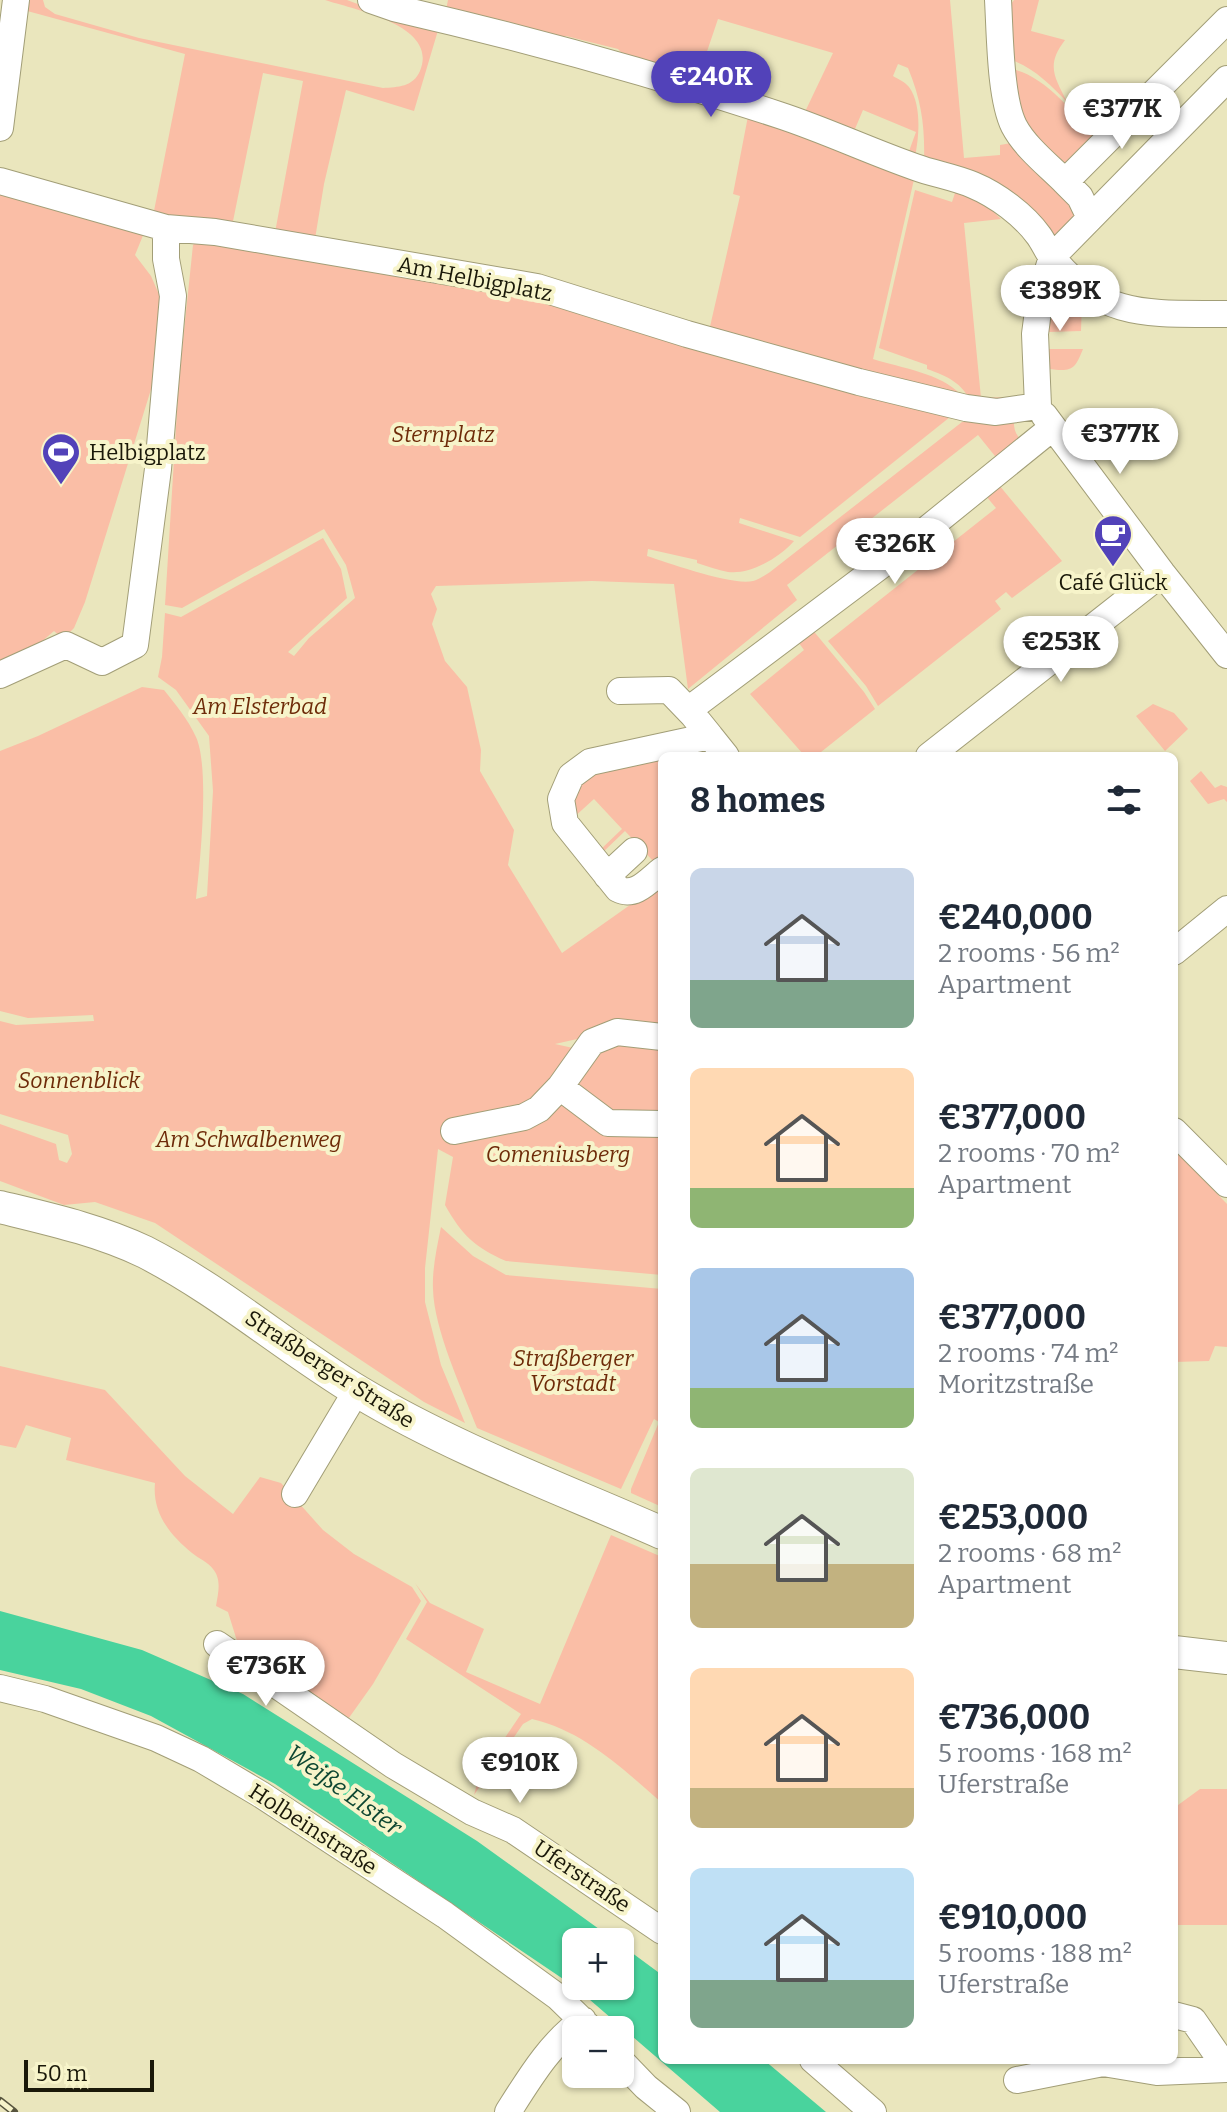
<!DOCTYPE html>
<meta charset="utf-8">
<style>
body{margin:0;font-family:Bitter,serif;background:#f6f6f7;color:#1f2937;height:100vh;display:flex;flex-direction:column;font-size:30px;white-space:nowrap}
*{box-sizing:border-box;margin:0}
p{font-size:26px;color:#747a83}
.icon{flex:none;width:44px;height:44px;fill:none;stroke:currentColor;stroke-width:2;stroke-linecap:round;stroke-linejoin:round}
.map{position:relative;flex:1;overflow:hidden}
.panel{position:absolute;left:658px;top:752px;width:520px;height:1312px;display:flex;flex-direction:column;background:#fff;border-radius:12px;box-shadow:0 2px 6px #0004}
.panel>*{flex:none}
.controls{position:absolute;left:562px;top:1928px;display:grid;gap:16px}
.controls a{display:grid;place-items:center;width:72px;height:72px;border-radius:12px;background:#fff;box-shadow:0 2px 6px #0004;font-size:40px}
.scale{position:absolute;left:24px;bottom:20px;width:130px;box-sizing:border-box;padding-left:8px;border:4px solid #1a1809;border-top:0;font-size:22px;line-height:28px;white-space:nowrap;color:#1a1809;-webkit-text-stroke:6px #f7f4ca;paint-order:stroke}
.price{position:absolute;translate:-50% -68px;padding:0 18px;border-radius:28px;background:#fff;color:#222;font-size:26px;line-height:52px;filter:drop-shadow(0 2px 4px #0008)}
.price::after{content:'';position:absolute;left:50%;top:48px;width:24px;height:18px;margin-left:-12px;background:inherit;clip-path:polygon(0 0,100% 0,50% 100%)}
.price.on{background:#5242b9;color:#fff}
ul{padding:0;list-style:none}
li{display:flex;align-items:center;gap:24px;height:200px;padding:0 32px}
li span{display:grid;place-items:center;flex:none;width:224px;height:160px;border-radius:12px;color:#555}
li>.icon{margin-inline-start:auto}
span .icon{width:96px;height:96px;fill:#fffc;stroke-width:1}
li b{font-size:34px}
h2{display:flex;justify-content:space-between;align-items:center;height:96px;padding:0 32px;font-size:34px}
.map>svg:first-child{display:block}
.green{fill:#fabea6;fill-rule:evenodd}
.water{fill:#49d39d}
.lines{fill:none;stroke-linecap:round;stroke-linejoin:round}
.minor-casing{stroke:#a29e77;stroke-width:28}
.major-casing{stroke:#a29e77;stroke-width:34}
.minor{stroke:#fff;stroke-width:26}
.major{stroke:#fff;stroke-width:32}
.rail-casing{stroke:#57543e;stroke-width:8}
.rail{stroke:#f7f4ca;stroke-width:5;stroke-dasharray:15;stroke-linecap:butt}
.labels{text-anchor:middle;dominant-baseline:central;stroke-width:8;stroke-linejoin:round;paint-order:stroke}
.street-label{font-size:22px;fill:#1a1809;stroke:#f7f4ca}
.park-label{font-size:22px;font-style:italic;fill:#6e2b09;stroke:#f7f4ca}
.poi-label{font-size:22px;fill:#1a1809;stroke:#f7f4ca;text-anchor:start}
.water-label{font-size:24px;font-style:italic;fill:#0e4732;stroke:#f7f4ca}
</style>
<div class="map">
<svg width="1227" height="2112" viewBox="0 0 1227 2112">
<rect width="100%" height="100%" fill="#eae6bd"/>
<path class="green" d="M21 0H43L45 7 55 14 139 38 383 88C398 87 413 87 420 71 439 25 355 10 325 0H347L384 14 439 27 414 111 346 90 324 184 314 245 274 238 303 81 263 73 231 231 153 216 185 54 20 9Z
M448 0H950L964 158 1000 155V145L1017 142 1080 213 1054 237 924 163C925 127 922 102 908 68L898 64 893 76C898 79 905 82 909 87 922 105 919 137 915 157L908 154 916 132 863 110 852 136 803 116 833 53 718 19 697 81 630 62 618 49 566 36 550 41 445 15Z
M1014 0H1039L1031 31 1065 40C1046 65 1054 76 1067 102 1050 84 1033 67 1009 59L1006 11Z
M1012 69C1046 76 1073 114 1097 137L1062 168 1022 129Z
M749 111 915 175 873 359C901 368 941 373 961 395L709 331 740 196 733 194Z
M915 190 952 202 956 190 977 196 1001 219 964 223 981 398 1006 397 1013 405 971 403C963 383 947 376 927 369V365L879 348Z
M0 191 144 233 135 255 151 276 164 306 157 370 85 602 74 628 63 639 54 631 40 643 0 661Z
M203 235 559 300 950 417 800 537 740 518 739 523 794 541C780 557 751 575 728 572 718 570 707 566 697 563V560L648 549 647 556C669 563 732 586 753 581 758 580 765 575 770 572L962 422 1014 417C1013 430 1016 436 1026 445L999 461 978 435 787 585 797 600 688 689 674 584 592 581 436 586 431 594 437 609 432 624 445 661 467 687 481 750 480 771 514 830 508 865 562 953 630 905 658 881 652 874 630 889H625L616 881 621 875 630 884 653 861 625 831 601 854 609 863 604 865 588 844 590 842 599 851 622 829 594 799 572 819 580 828 575 827C568 817 566 810 568 798 570 790 573 781 579 775 599 756 672 755 700 750H710L715 756H662V1275L506 1261C474 1247 462 1235 445 1205L453 1157 438 1149 425 1268V1302L441 1365 465 1423 424 1402 155 1223 95 1202 64 1205 0 1181V1124L56 1144 59 1160 67 1163 72 1154 68 1135 0 1114V1021L16 1025 94 1021 93 1015 28 1018 0 1011V751L38 736 142 687 164 690C175 704 188 719 196 737 210 768 200 863 196 899L207 896 213 791 209 736 176 690 158 677 162 657 165 613 181 617 323 538 341 569 347 598 288 652 294 656 309 638 355 598 346 565 324 529 182 608 165 605 179 379 193 245ZM595 1035 601 1043 591 1052 555 1044Z
M1068 288 1082 300 1081 331 1049 332V307L1053 294Z
M1047 349H1083C1074 372 1071 371 1048 369Z
M999 485 1062 561 1012 598 1006 592 995 601 1001 609 878 706 866 686 828 641 996 508 986 496Z
M811 628 864 692 875 709 816 756 803 754 750 694 804 650 796 639Z
M1153 704 1174 713 1188 729 1165 751 1136 716Z
M1201 771 1215 788 1221 785 1227 787V802L1224 799 1208 804 1190 781Z
M1174 1149 1227 1204V1347L1215 1346 1209 1361 1174 1362Z
M441 1227 473 1256 506 1275 662 1289V1507L631 1493V1489L659 1422 654 1419 621 1489 477 1428C462 1389 434 1330 433 1289 432 1269 437 1247 441 1227Z
M0 1366 105 1390 185 1476 233 1514 260 1477 281 1483 323 1530 354 1554 412 1587 421 1601 373 1684 346 1722 242 1657 228 1612 216 1606C218 1593 222 1580 213 1569 208 1562 198 1558 192 1553 170 1535 152 1513 155 1483L66 1460 71 1438 26 1425 16 1448 0 1445Z
M611 1535 662 1557V1803C623 1769 584 1731 532 1719L523 1724 474 1795 479 1776 521 1714 406 1639 427 1602 415 1583 430 1603 484 1629 466 1672 540 1704Z
M1200 1789H1227V1925H1174V1808Z"/>
<path class="water" d="M0 1611 142 1650 243 1694 477 1841 617 1942H576V1986H620V1944L662 1975V2060H764L826 2112H720L575 1987 275 1784 151 1716 81 1689 0 1670Z"/>
<g class="lines">
<g class="minor-casing">
<path id="minor" d="M371 0 394 8C524 38 652 73 779 115 825 130 869 151 915 167 934 174 954 177 973 185 997 195 1024 215 1039 236 1044 243 1047 251 1052 257 1102 321 1154 313 1227 314
M998 0C1000 33 1000 98 1014 126 1025 147 1048 165 1065 182
M0 128 16 0
M0 181 166 228 215 232 537 287 687 334 859 382 966 408 996 412 1038 406
M1090 218 1080 197 1065 182 1227 20
M1038 406 1035 334 1040 296 1052 257 1227 79
M1044 415 1162 573 1227 655
M0 675 66 645 102 662 135 645 158 469 173 296 166 259V228
M620 691 669 690 693 715
M710 736 693 715 695 705 900 551 1052 428
M929 756 1162 573
M662 870C649 880 635 898 618 889L565 823 561 799 571 776 590 762 710 736 726 756
M607 876 634 851
M1174 952 1227 909
M560 1087 608 1123 662 1124
M454 1131 524 1117 539 1109 560 1087 592 1042 617 1032 662 1037
M1174 1131 1227 1184
M295 1494 357 1390
M217 1644 393 1765 472 1812 513 1830 662 1931
M0 1688 45 1699 156 1738 201 1759 260 1794 445 1915 558 1997 592 2030
M1174 2015 1193 2020 1227 2069
M620 2060 646 2087 677 2112
M813 2060 873 2112
M1017 2080 1103 2063 1157 2072 1227 2069
M508 2112C529 2079 551 2042 583 2020"/>
</g>
<g class="major-casing">
<path id="major" d="M0 1207C49 1219 99 1230 145 1252 221 1291 286 1348 359 1392 454 1449 560 1488 662 1533
M1174 1652 1227 1658"/>
</g>
<use href="#minor" class="minor"/>
<use href="#major" class="major"/>
<g class="rail-casing">
<path id="rail" d="M0 2101 14 2112"/>
</g>
<use href="#rail" class="rail"/>
</g>
<defs>
<g id="stadium-pin" transform="scale(2)"><path d="M0 17L-7.5 6A9.5 9.5 0 1 1 7.5 6Z" fill="#5242b9" stroke="#f7f4ca"/><path d="M0-5a6.5 5 0 1 0 0 10a6.5 5 0 1 0 0-10ZM-3.5-1.8h7v3.6h-7Z" fill="#fff"/></g>
<g id="cafe-pin" transform="scale(2)"><path d="M0 17L-7.5 6A9.5 9.5 0 1 1 7.5 6Z" fill="#5242b9" stroke="#f7f4ca"/><path d="M-5.5-4.5H6V0H3Q3 3.5 0 3.5H-2.5Q-5.5 3.5-5.5 0ZM3-3.2v2h1.7v-2ZM-6 4.5H4V6H-6Z" fill="#fff"/></g>
</defs>
<g fill-rule="evenodd">
<use href="#stadium-pin" x="61" y="452"/>
<use href="#cafe-pin" x="1113" y="534"/>
</g>
<g class="labels">
<g class="street-label">
<text transform="translate(475 279) rotate(11)">Am Helbigplatz</text>
<text transform="translate(330 1369) rotate(33)">Straßberger Straße</text>
<text transform="translate(313 1829) rotate(33)">Holbeinstraße</text>
<text transform="translate(582 1876) rotate(34)">Uferstraße</text>
</g>
<g class="park-label">
<text x="443" y="434">Sternplatz</text>
<text x="260" y="706">Am Elsterbad</text>
<text x="79" y="1080">Sonnenblick</text>
<text x="249" y="1139">Am Schwalbenweg</text>
<text x="558" y="1154">Comeniusberg</text>
<text x="573" y="1358">Straßberger<tspan x="573" dy="25">Vorstadt</tspan></text>
</g>
<g class="poi-label">
<text x="89" y="452">Helbigplatz</text>
<text x="1113" y="582" text-anchor="middle">Café Glück</text>
</g>
<g class="water-label">
<text transform="translate(344 1790) rotate(36)">Weiße Elster</text>
</g>
</g>
</svg>
<div class="controls">
<a>+</a>
<a>−</a>
</div>
<div class="scale">50 m</div>
<b class="price on" style="left:711px;top:119px">€240K</b>
<b class="price" style="left:1122px;top:151px">€377K</b>
<b class="price" style="left:1060px;top:333px">€389K</b>
<b class="price" style="left:1120px;top:476px">€377K</b>
<b class="price" style="left:895px;top:586px">€326K</b>
<b class="price" style="left:1061px;top:684px">€253K</b>
<b class="price" style="left:266px;top:1708px">€736K</b>
<b class="price" style="left:520px;top:1805px">€910K</b>
<section class="panel">
<h2>8 homes<svg class="icon" aria-label="filters" viewBox="0 0 24 24"><path d="M4 7h16M4 17h16"/><circle cx="9" cy="7" r="2"/><circle cx="15" cy="17" r="2"/></svg></h2>
<ul>
<li><span style="background:linear-gradient(#c9d6e8 70%,#7fa58c 0)"><svg class="icon" aria-label="home" viewBox="0 0 24 24"><path d="M3 11l9-7 9 7M6 9v11h12V9"/></svg></span><div><b>€240,000</b><p>2 rooms · 56 m²</p><p>Apartment</p></div></li>
<li><span style="background:linear-gradient(#ffd9b3 75%,#8fb573 0)"><svg class="icon" aria-label="home" viewBox="0 0 24 24"><path d="M3 11l9-7 9 7M6 9v11h12V9"/></svg></span><div><b>€377,000</b><p>2 rooms · 70 m²</p><p>Apartment</p></div></li>
<li><span style="background:linear-gradient(#a9c7e8 75%,#8fb573 0)"><svg class="icon" aria-label="home" viewBox="0 0 24 24"><path d="M3 11l9-7 9 7M6 9v11h12V9"/></svg></span><div><b>€377,000</b><p>2 rooms · 74 m²</p><p>Moritzstraße</p></div></li>
<li><span style="background:linear-gradient(#dfe7d0 60%,#c2b280 0)"><svg class="icon" aria-label="home" viewBox="0 0 24 24"><path d="M3 11l9-7 9 7M6 9v11h12V9"/></svg></span><div><b>€253,000</b><p>2 rooms · 68 m²</p><p>Apartment</p></div></li>
<li><span style="background:linear-gradient(#ffd9b3 75%,#c2b280 0)"><svg class="icon" aria-label="home" viewBox="0 0 24 24"><path d="M3 11l9-7 9 7M6 9v11h12V9"/></svg></span><div><b>€736,000</b><p>5 rooms · 168 m²</p><p>Uferstraße</p></div></li>
<li><span style="background:linear-gradient(#bfe0f5 70%,#7fa58c 0)"><svg class="icon" aria-label="home" viewBox="0 0 24 24"><path d="M3 11l9-7 9 7M6 9v11h12V9"/></svg></span><div><b>€910,000</b><p>5 rooms · 188 m²</p><p>Uferstraße</p></div></li>
</ul>
</section>
</div>
